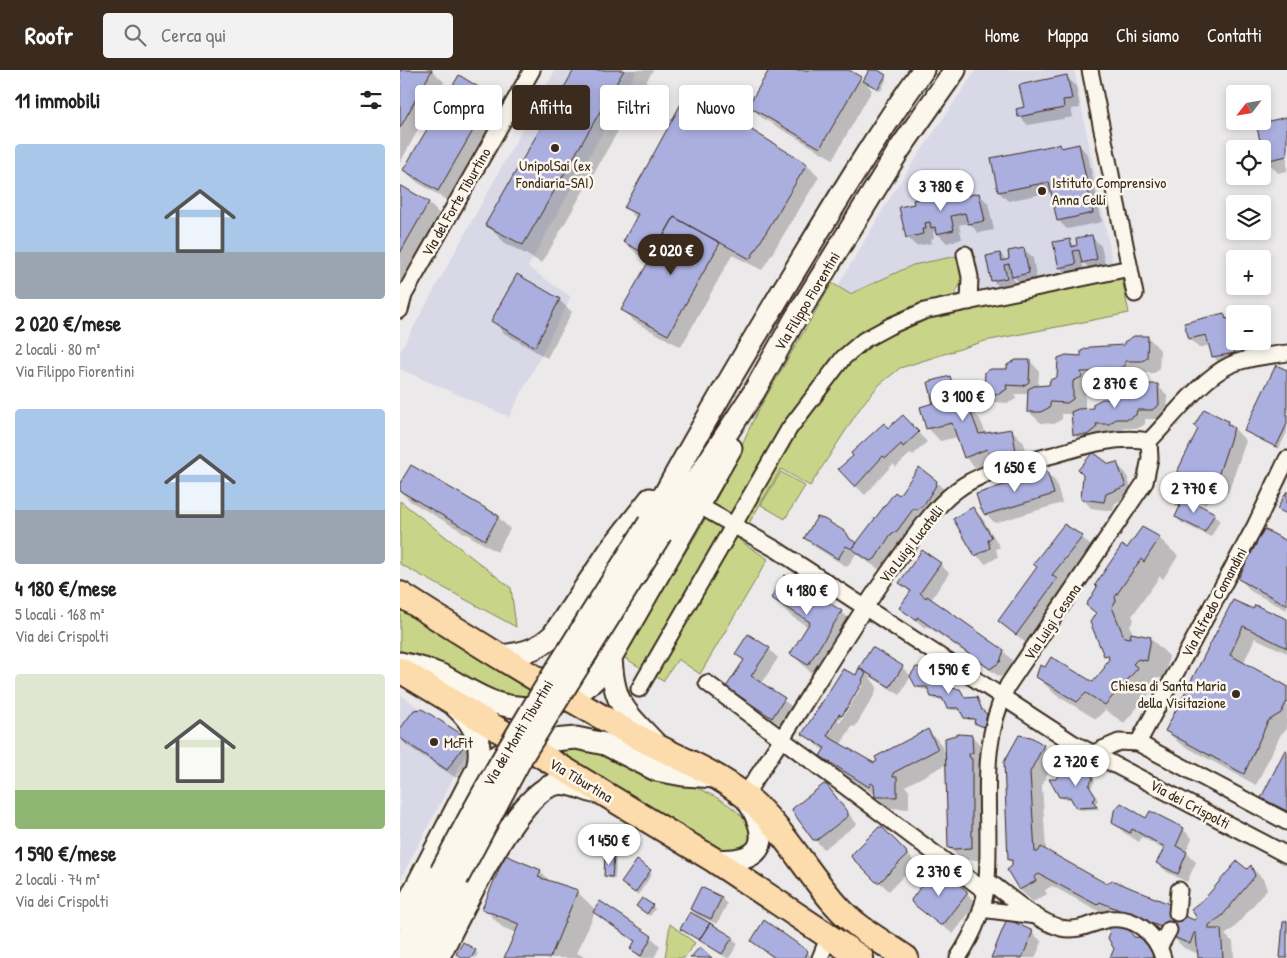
<!DOCTYPE html>
<html lang="it">
<meta charset="utf-8">
<style>
body{margin:0;font-family:"Patrick Hand",sans-serif;background:#f2f2f2;color:#222;height:100vh;display:flex;flex-direction:column;font-size:19px;white-space:nowrap}
*{box-sizing:border-box;margin:0}
p{font-size:16px;color:#767676}
.icon{flex:none;width:28px;height:28px;fill:none;stroke:currentColor;stroke-width:2;stroke-linecap:round;stroke-linejoin:round}
.map{position:relative;flex:1;overflow:hidden}
.sheet{display:flex;flex-direction:column;background:#fff;width:400px}
.sheet>*{flex:none}
.top-card{position:absolute;left:15px;top:15px;width:475px;height:45px;display:flex;gap:10px}
.needle{width:32px;rotate:239deg}
.fabs{position:absolute;left:826px;top:15px;display:grid;gap:10px}
.fabs a{display:grid;place-items:center;width:45px;height:45px;border-radius:5px;background:#fff;box-shadow:0 2px 8px #0003;font-size:25px}
.price{position:absolute;translate:-50% -42px;padding:0 11px;border-radius:18px;background:#fff;color:#222;font-size:16px;line-height:32px;filter:drop-shadow(0 1px 2px #0008)}
.price::after{content:'';position:absolute;left:50%;top:30px;width:15px;height:11px;margin-left:-8px;background:inherit;clip-path:polygon(0 0,100% 0,50% 100%)}
.price.selected{background:#3b2a1e;color:#fff}
ul{padding:0;list-style:none}
li{display:grid;align-content:center;gap:10px;height:265px;padding:0 15px}
li span{display:grid;place-items:center;height:155px;border-radius:5px;color:#555}
li>.icon{margin-inline-start:auto}
span .icon{width:90px;height:90px;fill:#fffc;stroke-width:1}
li b{font-size:21px}
h2{display:flex;justify-content:space-between;align-items:center;height:60px;padding:0 15px;font-size:21px}
.tag{padding:0 18px;border-radius:5px;background:#fff;box-shadow:0 2px 8px #0003;font-size:18px;line-height:45px}
.tag.selected{background:#3b2a1e;color:#fff}
header{display:flex;align-items:center;gap:30px;box-sizing:border-box;height:70px;padding:0 25px;background:#3b2a1e;color:#fff}
header strong{font-size:24px}
nav{display:flex;gap:28px;margin-inline-start:auto;font-size:18px}
.search{width:350px;height:45px;background:#f2f2f2;display:flex;align-items:center;gap:12px;box-sizing:border-box;padding:0 18px;border-radius:5px;color:#767676;font-size:19px}
main{display:flex;flex:1;min-height:0}
.map>svg:first-child{display:block}
.built{fill:#d8d8e7}
.green{fill:#c8d589;stroke:#828054}
.shadow{fill:#0003;fill-rule:evenodd}
.building{fill:#abafe0;stroke:#3b2a1e}
.lines{fill:none;stroke-linecap:round;stroke-linejoin:round}
.street-casing{stroke:#3b2a1e;stroke-width:19}
.secondary-casing{stroke:#3b2a1e;stroke-width:25}
.primary-casing{stroke:#3b2a1e;stroke-width:28}
.street{stroke:#fbf7ec;stroke-width:15}
.secondary{stroke:#fbf7ec;stroke-width:21}
.primary{stroke:#fcdcac;stroke-width:24}
.secondary-bridge-casing{stroke:#3b2a1e;stroke-width:25;stroke-linecap:butt}
.secondary-bridge{stroke:#fbf7ec;stroke-width:21}
.poi-dot{fill:#3b2a1e;stroke:#fbf7ec;stroke-width:2}
.labels{text-anchor:middle;dominant-baseline:central;stroke-width:5;stroke-linejoin:round;paint-order:stroke}
.poi-label{font-size:15px;fill:#3b2a1e;stroke:#fbf7ec;text-anchor:start}
.street-label{font-size:15px;fill:#3b2a1e;stroke:#fbf7ec}
</style>
<header>
<strong>Roofr</strong>
<div class="search"><svg class="icon" aria-label="search" viewBox="0 0 24 24"><circle cx="10" cy="10" r="6"/><path d="M15 15l6 6"/></svg>Cerca qui</div>
<nav><a>Home</a><a>Mappa</a><a>Chi siamo</a><a>Contatti</a></nav>
</header>
<main>
<section class="sheet">
<h2>11 immobili<svg class="icon" aria-label="filters" viewBox="0 0 24 24"><path d="M4 7h16M4 17h16"/><circle cx="9" cy="7" r="2"/><circle cx="15" cy="17" r="2"/></svg></h2>
<ul>
<li><span style="background:linear-gradient(#a9c7e8 70%,#9aa5b1 0)"><svg class="icon" aria-label="home" viewBox="0 0 24 24"><path d="M3 11l9-7 9 7M6 9v11h12V9"/></svg></span><div><b>2 020 €/mese</b><p>2 locali · 80 m²</p><p>Via Filippo Fiorentini</p></div></li>
<li><span style="background:linear-gradient(#a9c7e8 65%,#9aa5b1 0)"><svg class="icon" aria-label="home" viewBox="0 0 24 24"><path d="M3 11l9-7 9 7M6 9v11h12V9"/></svg></span><div><b>4 180 €/mese</b><p>5 locali · 168 m²</p><p>Via dei Crispolti</p></div></li>
<li><span style="background:linear-gradient(#dfe7d0 75%,#8fb573 0)"><svg class="icon" aria-label="home" viewBox="0 0 24 24"><path d="M3 11l9-7 9 7M6 9v11h12V9"/></svg></span><div><b>1 590 €/mese</b><p>2 locali · 74 m²</p><p>Via dei Crispolti</p></div></li>
</ul>
</section>
<div class="map">
<svg width="887" height="888" viewBox="0 0 887 888">
<rect width="100%" height="100%" fill="#ebe9ea"/>
<filter id="ink" filterUnits="userSpaceOnUse"><feTurbulence type="fractalNoise" baseFrequency=".02" numOctaves="2"/><feDisplacementMap in="SourceGraphic" scale="10" xChannelSelector="R" yChannelSelector="G"/><feConvolveMatrix kernelMatrix="1 2 1 2 8 2 1 2 1" color-interpolation-filters="sRGB"/></filter>
<g filter="url(#ink)">
<path class="built" d="M155 0H237L128 197 171 227 109 347 0 299V282Z
M576 0H674L713 195 580 222 573 183 513 195 450 224 438 216 494 121Z
M0 624 70 676 0 810Z"/>
<path class="green" d="M557 186 563 209 554 226 557 238 721 205 729 243 585 271 500 298 479 315 462 335 410 416 381 399 339 470 368 489 300 604 278 589 263 611 223 587 237 558 294 469 321 420 356 344 432 213 450 224 513 195Z
M381 402 405 416 385 449 361 435Z
M0 431 111 518 116 557 0 494Z
M0 535 142 625C93 631 44 603 0 586Z
M189 678C226 692 321 719 342 747 350 756 350 765 348 776L326 782 151 679Z
M270 854 295 873 284 888H265Z"/>
<path class="shadow" d="M0 0H32L44 12 0 93Z
M176 0H253L142 193 105 173 87 155Z
M370 0H447L464 12 471 0H475L487 8 481 21 465 12 472 20 433 89 362 48 350 36Z
M666 6 676 16 680 38 671 39 673 47 628 55 619 46Z
M288 23 407 95 419 107 362 200 332 185 281 277 235 252 223 240 251 191 237 184 224 171 237 149 225 137Z
M93 27 105 39 50 132 17 112 4 100Z
M887 48V101L878 103 866 90Z
M660 75 663 78 679 75 688 85 702 152 667 159 658 150 652 122 608 131 599 122Z
M0 116 29 133 41 146 0 216Z
M564 121 568 126 579 124 588 133 594 160 578 163 569 153 559 155 562 169 547 173 536 162H533L534 168 531 169 532 173 516 176 507 167Z
M691 166 701 176 706 198 692 201 682 191 684 203 669 206 660 197 669 170 676 177Z
M624 179 633 188 637 212 622 215 613 206 616 217 602 219 592 210 600 184 607 191Z
M159 230 172 242 147 288 104 263 92 250Z
M823 244 835 256V271H841L843 278 840 279 843 292 822 296 813 286 810 275 799 278 790 269 786 254Z
M748 267 760 280 759 300 754 303H737V308L730 311 717 310 711 314H693L694 319 685 324V340L694 339 736 326 757 315 767 325 768 345 761 349H745V354L739 358H725L719 362 705 363V367L683 374 674 364 672 344H662V349L654 354 641 353 628 341 629 324H615L616 329 608 333 594 332 585 323 608 300 630 291 639 301 638 317H650L682 287 725 276Z
M887 301V362L879 379 846 361Z
M550 308 562 320 567 337 580 349 586 364 612 360 624 373 628 393 603 397 597 392 578 400 565 387 558 367 540 371 528 358 534 334Z
M828 352 846 371 828 423 815 416 805 435 786 424 773 412 799 360Z
M512 356 527 372 513 385 511 383 496 397 493 394 465 425 440 400 488 360Z
M716 394 726 403 734 426 715 433 713 441 691 438 682 428 709 395Z
M647 403 656 412 662 433 595 453 586 444Z
M536 412 546 421 484 498 480 500 456 484 447 497 415 477 406 468 445 463 457 475 499 426Z
M0 415 98 447 110 459 97 482 10 431 0 421Z
M777 434 814 444 820 450 811 467 782 453 776 447 781 438Z
M572 438 582 448 600 477 596 479 598 487 586 494 576 485Z
M665 455 682 467 695 480 664 518 668 523 629 576 600 551 639 497Z
M759 468 778 486 763 509 760 506 732 546 734 550 730 556 733 565 750 568 769 586 765 609 756 607 751 613 755 617 724 653 705 640 696 649 656 625 637 607 694 614 710 590 705 586 692 552 727 480Z
M887 472V540L852 522 840 509Z
M540 494 549 503 531 530 603 581 613 591 609 601 600 607 527 556 525 558 501 538 511 523 501 513Z
M386 507 442 542 460 560 427 613 410 602 391 583 408 557 391 546 373 527Z
M833 531 854 541 887 550V583L855 568 843 594 887 617V659L881 664 856 715 779 673 767 661Z
M369 579 378 588 361 614 394 638 382 656 337 626 327 617 344 591 337 584Z
M472 579 502 597 511 606 500 625 469 606 477 617 475 624 455 657 452 656 441 674 474 694 528 660 540 673 547 686 572 666 584 679V790H562L549 778 547 694 505 716 509 721V739L488 738 476 725 434 698 422 686 424 681 404 664 456 607ZM461 613H464L440 652 438 651Z
M528 599 534 609 544 610 550 619 559 620 566 630 577 629 579 632 583 643 589 648 587 658 578 655 576 650H568L561 640H551L545 630H535L529 620 520 619 517 616Z
M0 662 65 668 74 677 71 687 56 708 6 675 0 668Z
M643 676 656 688 642 715 646 781 707 815 794 851 851 797 863 809 867 819 834 858 825 865 833 872 834 888H800L799 884 784 878 775 869 713 844 710 847 652 816 645 820 647 824 633 832 620 820 609 800 613 797V793L609 789 606 693Z
M887 682V746L875 740 862 727Z
M688 699 695 711 690 719 698 730 695 734 699 739 680 740 673 729H663L660 726 672 705Z
M426 716 457 754 424 779 414 769Z
M746 750 783 759 792 768 786 782 796 792 787 812 767 802 758 793 764 780 742 767 739 772 723 762 714 752Z
M481 758 515 792V794L489 821 453 787Z
M214 787 216 789 215 809 208 808 205 806Z
M140 801 152 813 177 822 196 840 251 867 260 876 254 888H241L231 879 235 872 204 851 195 842 177 883 187 888H105L116 863 102 857 84 839Z
M250 801 252 804 238 825 225 815Z
M566 822 576 834 553 864 513 833Z
M321 828 327 834 317 854 297 845 291 839Z
M237 836H252L255 839 250 846Z
M282 858 332 868 338 874 329 888H327Z
M726 859 734 866H731L737 873 745 869 759 888H712Z
M632 862 642 872 635 888H593Z
M352 871 407 882 413 888H373Z
M75 881 78 884 75 888H63Z"/>
<path class="building" d="M0 0H32L0 58Z
M174 0H224L123 175 85 155Z
M369 0H449L461 7 420 78 348 36Z
M469 0H478L486 5 478 19 463 11Z
M59 5 93 26 38 121 3 100Z
M667 5 672 29 663 30 664 38 618 47 616 39 624 37 619 15Z
M288 21 407 94 350 189 274 147 252 187 223 172 238 144 224 138Z
M887 47V86L865 91 856 54Z
M660 74 661 78 679 74 693 143 657 151 649 112 598 122 591 88Z
M0 115 29 132 0 183Z
M564 120 565 126 579 123 585 151 568 154 565 143 551 146 554 160 536 164 535 157 531 158 530 152 525 153 526 159H522L523 164 506 168 499 137 514 134 513 130Z
M274 147 320 173 268 265 221 240Z
M692 165 697 189 682 193 679 180 673 181 676 194 659 198 653 172 670 169 672 177 677 175 676 168Z
M624 178 629 203 612 207 609 194 604 195 607 208 591 211 586 186 600 183 602 191 609 189 608 181Z
M117 204 160 229 135 277 91 251Z
M824 243 826 249 829 248 835 269 832 270 835 283 812 287 806 265 789 269 784 253Z
M734 266H748L747 288 742 291H725V296L717 299 704 298 698 302H681L682 307 673 311V329L667 333 650 332V337L641 342H627L628 319 634 316 649 315 650 310 657 307 658 288 666 285 681 286V281L690 277 724 275V272Z
M616 290H630L629 312 623 316 606 315 607 319 599 324 584 323 585 302 591 299H607V295Z
M876 295 887 300V354L876 377 844 361Z
M550 306 557 331 553 332 555 339 568 335 579 364 612 359 616 381 589 385 587 379 564 388 552 353 526 359 520 337 533 333 528 312Z
M744 314H758L759 335 752 340H737L736 345 729 349H716L709 354H696L697 357 687 365H673L671 342 678 339 693 338V334L702 329H714L720 325H735L734 320Z
M804 339 828 351 827 354 834 358 816 412 802 404 793 423 772 412 798 359 794 356Z
M503 345 519 362 503 377 501 374 486 388 483 386 455 417 438 399 453 386 451 383 484 353 488 358Z
M693 382 709 394 717 392 726 416 706 424 704 432 681 429 683 405 678 400Z
M11 395 99 446 85 470 0 421V413Z
M519 397 537 411 535 417 523 436 516 440 514 438 497 461 491 464 475 489 470 491 452 479 495 422 499 425Z
M647 401 654 424 585 445 580 437 576 424Z
M887 421V444L877 439Z
M780 425 815 443 805 462 775 447 780 436 776 434Z
M573 437 592 467 588 470 590 478 575 486 553 449Z
M417 447 424 449 446 462 450 469 457 473 452 479 446 476 438 489 404 468Z
M664 454 683 466 652 505 657 509 616 565 598 551 637 497 633 494Z
M742 457 760 467 744 492 741 489 715 527 716 531 712 537 724 567 730 568 731 563 751 567 747 591 738 589 733 594 738 598 705 635 686 623 677 632 636 607 640 595 645 597 651 587 693 612 705 597 704 596 709 589 708 585 704 586 690 552 696 543 686 535 697 517 695 515 722 475 727 478Z
M864 459 887 471V535L838 509Z
M522 480 541 493 520 523 526 528 527 526 604 580 600 592 590 599 517 547 516 550 499 538 511 521 499 513Z
M385 505 442 541 408 595 390 584 410 552 371 528Z
M833 530 853 539 855 535 887 549V578L843 556 830 585 887 616V631L881 643 868 651 844 704 765 661Z
M348 564 370 578 351 606 385 628 372 648 326 617 344 590 335 584Z
M472 577 503 596 490 617 459 598Z
M516 597 529 598 533 607 544 609 549 618 560 619 565 628 577 627 582 640 587 644 584 657 574 653 575 649 564 648 559 638H547L542 628 531 627 527 617H516L510 606Z
M459 598 466 603 462 610 463 611 442 646 439 644 427 666 474 693 477 691 475 687 528 659 538 679 493 703V707H497V727H475L474 715 471 713 469 717 420 686 425 678 402 664 443 599 456 605Z
M22 639 66 667 60 675 63 677 47 700 0 668V659L14 640Z
M559 664 572 665 573 683 569 684 570 688 572 689V778L555 779 548 778 545 668Z
M619 665 631 667 644 675 630 702 635 782H638L641 777 707 814 712 810 774 836 773 841 794 850 797 848 791 839 806 827 837 791 847 799 851 795 855 806 822 846 809 855V859H821L823 888H798L796 863H794L790 874 771 866 773 862 700 832 697 835 639 804 634 807 636 811 619 820 607 800 612 796V790H608L604 692Z
M885 680 887 681V741L861 728Z
M676 697 688 698 693 708 689 716 696 727 693 731 697 737 676 738 670 727H659L649 709H656L659 703 671 704Z
M424 714 427 715 448 743V746L417 770H413L392 741 393 738Z
M721 733 746 748 750 741 784 758 776 776 787 782 778 804 756 793 765 777 732 759 730 763 712 753 714 741Z
M479 757H482L506 781 507 785 480 812H476L451 787 452 784Z
M105 785 141 800 138 807 178 820 150 888H104L119 854 82 839Z
M205 785 214 786 212 807 204 806Z
M237 790 251 800 235 823 221 813Z
M538 798 567 821V824L543 855H540L512 833 511 830 534 799Z
M301 817 322 827 311 849 290 839Z
M242 828 253 835 247 844 236 836Z
M200 831 252 866 241 886 230 879 235 871 193 842Z
M290 842 310 853 299 870 280 859Z
M607 849 633 861 622 888H591Z
M364 850 408 881 405 888H375L351 871Z
M887 851V888H880L883 852Z
M310 853 333 867 322 884 299 870Z
M708 857H727L734 867 746 868 754 887 710 888 714 879 708 868 710 863Z
M63 872 76 880 71 888H62L56 884Z
M300 877 312 888H290Z"/>
<g class="lines">
<g class="street-casing">
<path id="street" d="M690 0 735 224
M565 184 570 207 569 232
M0 240 4 225 132 0
M749 371C771 349 802 308 830 295 847 287 869 286 887 283
M300 436 377 480 673 673 887 785
M307 613 585 821
M239 619 389 359 443 288 464 270 490 256 524 241 730 198
M738 673 855 456 887 389
M691 684 719 672 738 673 887 752
M344 726C398 648 443 565 499 488 518 462 536 433 564 415 590 399 623 393 653 385 684 376 716 365 749 371
M587 810C609 826 634 850 661 858 676 862 691 854 705 850 733 844 756 863 763 888
M581 839 636 846
M777 843 779 820
M759 878 769 860
M420 888 429 866
M558 888C573 865 585 837 587 810 592 741 576 680 608 615L745 412 750 388 749 371"/>
</g>
<g class="secondary-casing">
<path id="secondary" d="M249 453C291 374 337 297 383 220 428 146 472 71 523 0
M261 464 354 322 395 249 499 80 555 0
M98 586C120 584 137 581 153 565L210 480 250 429
M211 586C213 634 224 640 255 673
M0 593C14 596 27 599 41 605 59 614 76 626 96 633 137 646 181 631 206 596L331 378
M77 699 119 673 176 668 205 674 256 700 283 705 316 707
M314 790C363 794 373 771 348 731
M0 848 77 699C84 674 75 654 56 637
M0 881 41 802
M17 888 57 809
M38 888C58 850 114 727 153 715 165 710 181 718 193 722"/>
</g>
<g class="primary-casing">
<path id="primary" d="M0 524C74 571 147 617 223 659 263 682 308 697 345 726 383 757 405 801 437 836 455 857 483 872 506 888
M0 600 314 790 461 888"/>
</g>
<use href="#street" class="street"/>
<use href="#secondary" class="secondary"/>
<use href="#primary" class="primary"/>
<g class="secondary-bridge-casing">
<path id="secondary-bridge" d="M41 802C102 681 176 568 249 453
M57 809 123 685 261 464"/>
</g>
<use href="#secondary-bridge" class="secondary-bridge"/>
</g>
</g>
<g class="poi-dot">
<circle cx="155" cy="78" r="5"/>
<circle cx="642" cy="121" r="5"/>
<circle cx="836" cy="624" r="5"/>
<circle cx="34" cy="672" r="5"/>
</g>
<g class="labels">
<g class="poi-label">
<text x="155" y="95" text-anchor="middle">UnipolSai (ex<tspan x="155" dy="17">Fondiaria-SAI)</tspan></text>
<text x="652" y="112">Istituto Comprensivo<tspan x="652" dy="17">Anna Celli</tspan></text>
<text x="826" y="615" text-anchor="end">Chiesa di Santa Maria<tspan x="826" dy="17">della Visitazione</tspan></text>
<text x="44" y="672">McFit</text>
</g>
<g class="street-label">
<text transform="translate(56 132) rotate(-60)">Via del Forte Tiburtino</text>
<text transform="translate(407 231) rotate(-59)">Via Filippo Fiorentini</text>
<text transform="translate(511 474) rotate(-52)">Via Luigi Lucatelli</text>
<text transform="translate(814 532) rotate(-62)">Via Alfredo Comandini</text>
<text transform="translate(652 552) rotate(-56)">Via Luigi Cesana</text>
<text transform="translate(118 663) rotate(-59)">Via dei Monti Tiburtini</text>
<text transform="translate(181 710) rotate(31)">Via Tiburtina</text>
<text transform="translate(790 734) rotate(28)">Via dei Crispolti</text>
</g>
</g>
</svg>
<div class="fabs">
<a><svg class="needle" viewBox="-14 -14 28 28"><path d="M0-13l5 13h-10z" fill="#e53935"/><path d="M0 13l5-13h-10z" fill="#767676"/></svg></a>
<a><svg class="icon" aria-label="locate" viewBox="0 0 24 24"><circle cx="12" cy="12" r="6"/><path d="M12 2v4M12 18v4M2 12h4M18 12h4"/></svg></a>
<a><svg class="icon" aria-label="layers" viewBox="0 0 24 24"><path d="M12 4l9 5-9 5-9-5zM3 14l9 5 9-5"/></svg></a>
<a>+</a>
<a>−</a>
</div>
<b class="price" style="left:541px;top:142px">3 780 €</b>
<b class="price selected" style="left:271px;top:206px">2 020 €</b>
<b class="price" style="left:715px;top:339px">2 870 €</b>
<b class="price" style="left:563px;top:352px">3 100 €</b>
<b class="price" style="left:615px;top:423px">1 650 €</b>
<b class="price" style="left:794px;top:444px">2 770 €</b>
<b class="price" style="left:407px;top:546px">4 180 €</b>
<b class="price" style="left:549px;top:625px">1 590 €</b>
<b class="price" style="left:676px;top:717px">2 720 €</b>
<b class="price" style="left:209px;top:796px">1 450 €</b>
<b class="price" style="left:539px;top:827px">2 370 €</b>
<div class="top-card">
<a class="tag">Compra</a>
<a class="tag selected">Affitta</a>
<a class="tag">Filtri</a>
<a class="tag">Nuovo</a>
</div>
</div>
</main>
